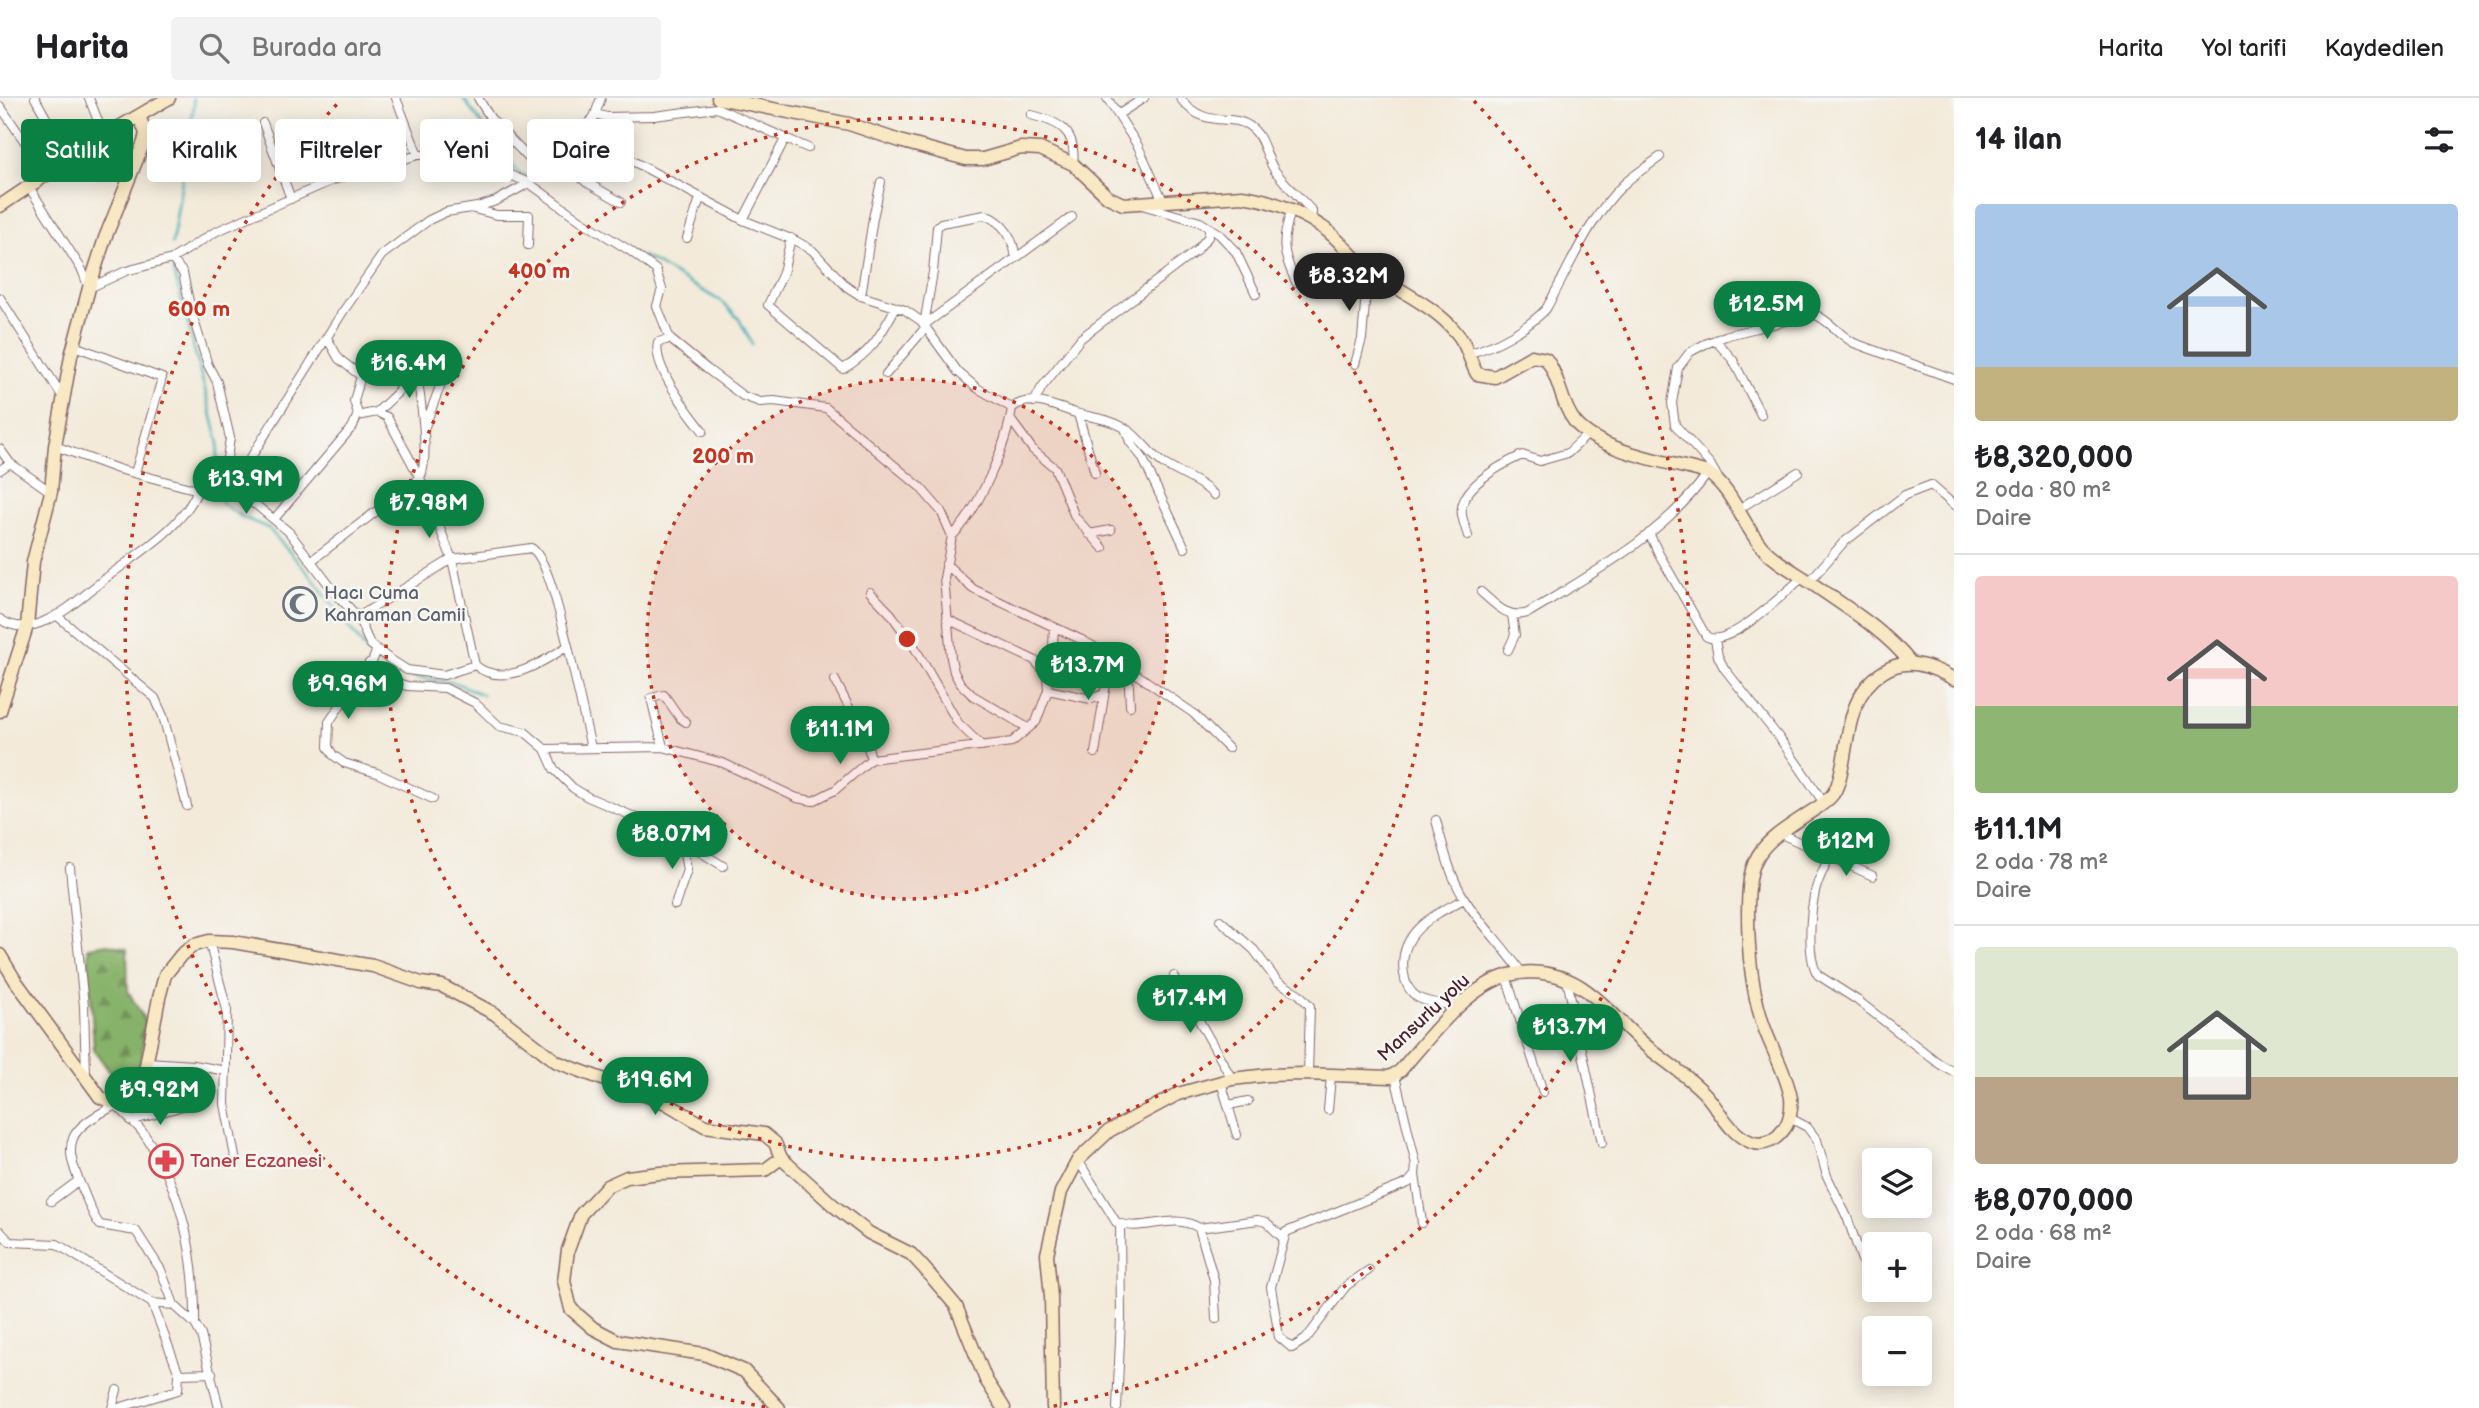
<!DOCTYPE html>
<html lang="tr">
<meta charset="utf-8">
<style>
body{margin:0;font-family:"Balsamiq Sans",sans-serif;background:#f2f2f2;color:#202124;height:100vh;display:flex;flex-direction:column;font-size:26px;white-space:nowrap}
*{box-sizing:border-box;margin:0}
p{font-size:23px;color:#757577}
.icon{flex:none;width:38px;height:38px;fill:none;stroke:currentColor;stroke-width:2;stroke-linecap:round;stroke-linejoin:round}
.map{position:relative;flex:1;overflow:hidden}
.details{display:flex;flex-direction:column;background:#fff;width:525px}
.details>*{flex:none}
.banner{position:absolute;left:21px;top:21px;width:665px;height:63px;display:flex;gap:14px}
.buttons{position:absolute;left:1862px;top:1050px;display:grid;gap:14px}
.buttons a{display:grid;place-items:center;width:70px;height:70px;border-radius:7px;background:#fff;box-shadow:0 4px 18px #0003;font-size:35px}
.price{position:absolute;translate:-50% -60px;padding:0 16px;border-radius:24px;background:#0b8043;color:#fff;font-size:23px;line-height:46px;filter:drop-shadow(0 2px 4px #0008)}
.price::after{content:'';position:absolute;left:50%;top:42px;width:21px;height:16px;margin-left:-10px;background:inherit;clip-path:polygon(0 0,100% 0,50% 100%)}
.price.selected{background:#222;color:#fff}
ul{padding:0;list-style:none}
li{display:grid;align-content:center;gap:14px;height:371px;padding:0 21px}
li+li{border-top:2px solid #e0e0e0}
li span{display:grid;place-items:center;height:217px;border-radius:7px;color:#555}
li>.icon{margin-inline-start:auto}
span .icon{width:126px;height:126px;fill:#fffc;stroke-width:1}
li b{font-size:30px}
h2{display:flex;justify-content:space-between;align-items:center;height:84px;padding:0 21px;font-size:30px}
.chip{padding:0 24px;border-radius:7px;background:#fff;box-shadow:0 4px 18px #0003;font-size:24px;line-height:63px}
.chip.selected{background:#0b8043;color:#fff}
header{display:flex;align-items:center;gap:42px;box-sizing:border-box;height:98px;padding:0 35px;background:#fff;border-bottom:2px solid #e0e0e0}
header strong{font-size:33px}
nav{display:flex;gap:38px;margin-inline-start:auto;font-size:24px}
.search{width:490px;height:63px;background:#f2f2f2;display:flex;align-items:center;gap:18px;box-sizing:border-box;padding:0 24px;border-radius:7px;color:#757577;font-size:26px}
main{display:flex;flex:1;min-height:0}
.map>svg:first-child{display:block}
.forest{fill:url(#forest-firs);stroke:#68684a;stroke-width:2}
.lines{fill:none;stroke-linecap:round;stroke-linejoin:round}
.stream{stroke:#3caeb4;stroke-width:2.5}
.street-casing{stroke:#856668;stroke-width:10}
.secondary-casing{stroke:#856668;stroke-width:15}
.street{stroke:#fff;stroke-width:8}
.secondary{stroke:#f8e8c3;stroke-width:12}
.ring{fill:none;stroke:#c8321e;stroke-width:3.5;stroke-dasharray:3.5 7}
.labels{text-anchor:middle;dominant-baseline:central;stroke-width:5;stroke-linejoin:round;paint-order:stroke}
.worship-label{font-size:19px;fill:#5b616d;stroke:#f6f6f2;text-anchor:start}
.street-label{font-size:19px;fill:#4a1f2b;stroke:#f6f6f2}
.health-label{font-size:19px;fill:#be3a42;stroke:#f6f6f2;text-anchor:start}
.centre{fill:#c8321e;stroke:#f6f6f2;stroke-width:3.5}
.ring-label{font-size:21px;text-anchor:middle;font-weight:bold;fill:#c8321e;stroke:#f6f6f2;stroke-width:5;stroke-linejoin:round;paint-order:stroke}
</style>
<header>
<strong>Harita</strong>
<div class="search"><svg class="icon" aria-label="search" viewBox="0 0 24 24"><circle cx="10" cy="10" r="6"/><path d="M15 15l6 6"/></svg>Burada ara</div>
<nav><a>Harita</a><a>Yol tarifi</a><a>Kaydedilen</a></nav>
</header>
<main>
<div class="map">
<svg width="1954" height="1310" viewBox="0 0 1954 1310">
<defs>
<pattern id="forest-firs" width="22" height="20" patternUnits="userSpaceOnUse" patternTransform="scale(1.75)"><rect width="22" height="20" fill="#86b269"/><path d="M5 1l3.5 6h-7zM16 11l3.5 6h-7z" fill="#709057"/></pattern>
</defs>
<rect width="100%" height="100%" fill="#f6f6f2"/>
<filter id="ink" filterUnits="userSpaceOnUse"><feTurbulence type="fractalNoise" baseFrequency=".0143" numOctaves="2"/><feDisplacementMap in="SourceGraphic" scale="14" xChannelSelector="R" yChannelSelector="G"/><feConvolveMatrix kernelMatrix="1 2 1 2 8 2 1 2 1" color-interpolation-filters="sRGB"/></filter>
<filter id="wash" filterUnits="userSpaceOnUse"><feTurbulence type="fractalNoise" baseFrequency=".00686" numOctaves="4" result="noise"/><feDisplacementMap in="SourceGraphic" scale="28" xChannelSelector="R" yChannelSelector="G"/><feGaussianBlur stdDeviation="1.57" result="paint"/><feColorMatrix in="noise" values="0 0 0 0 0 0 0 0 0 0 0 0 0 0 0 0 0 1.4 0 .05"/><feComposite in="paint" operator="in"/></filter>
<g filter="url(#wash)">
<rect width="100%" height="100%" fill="#f3eada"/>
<path class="forest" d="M108 846 127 851 128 893 145 923 142 959 134 983 123 992 94 952 88 849Z"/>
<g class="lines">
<path class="stream" d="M463 0 507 60 520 76 526 78
M172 146 194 7 193 0
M643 158 722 204 739 221 752 246
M172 167 219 345 214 385 216 391
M219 397 223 406 242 419 268 430 311 478 372 560 395 576 456 585 483 597"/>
</g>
</g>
<g filter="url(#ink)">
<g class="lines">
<g class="street-casing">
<path id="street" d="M35 0 69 61
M89 0 104 38
M478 0 491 21 540 72
M1107 0 1138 48 1163 103
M1180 0C1206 34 1233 13 1252 30 1264 40 1266 60 1275 73 1286 87 1300 100 1312 113L1311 123
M0 8 47 76
M595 16 607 19 654 18 717 10 808 50
M1119 16 1144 0
M1031 17C1060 24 1077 33 1073 66
M263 25 291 101
M580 35 743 122 796 143 812 152 847 189 861 198 905 212 921 223 958 274 977 290 1012 310C1007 346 978 414 952 438
M418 57H450L480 64 529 85 580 122 629 152 656 172 662 191 657 208 670 241 707 271 743 298 760 304 774 303 826 310 920 389 941 413 952 438 944 480 951 560 954 574 960 585 972 597 1028 630
M555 58 586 84 621 104
M29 89 82 172 89 190 126 173 172 161 215 134 333 82 418 57 396 0
M1142 107 1200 124 1219 136 1236 154 1256 196
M474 111 497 117H529L528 147
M1291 113C1281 144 1282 155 1296 184
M743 122 785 41
M687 140 700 100
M791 140 783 175 768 207 843 271C872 254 880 238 896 209
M1016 160C1013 140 1005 125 985 117L941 125 937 129 933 174 924 227 1072 119
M172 161 183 175 191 213 208 267 217 284 230 340 222 394
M861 198 873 120 881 84
M0 200 64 301
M670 241 658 244C652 269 688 313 703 333
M1715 242 1733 262 1761 317
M74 248 162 280 135 375
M1470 255C1496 248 1528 230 1546 211 1570 169 1589 119 1625 85 1635 76 1648 68 1660 59
M1355 266 1362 241 1368 171
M886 276 926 229
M1034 304 1042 289 1081 240 1196 153 1208 139 1210 130
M1012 310C1031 294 1059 311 1079 316 1096 320 1109 321 1125 330 1140 339 1149 356 1164 366 1180 376 1202 384 1214 397
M377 314 396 296 416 268
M1078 316 1095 375
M357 318 377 314 387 319 420 380 452 461 475 567
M1011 322 1033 352 1055 370 1075 419 1103 450
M424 331 451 259
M1126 333 1130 344 1142 359 1185 450
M55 348 118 371 206 394H229L256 407 289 434 336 496 358 519 370 546 388 560 407 572 444 577 475 567C503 591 543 564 568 548 562 527 548 459 531 450L452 461 358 519
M0 351 10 365 51 394
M0 372 10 365
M1718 380 1710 366 1675 327 1672 305 1678 270 1690 254 1705 246 1728 237 1814 216C1829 222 1839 237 1854 245L1954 281
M229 394 342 215 382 157 429 122 446 114 477 109 496 103 529 85 543 68 580 35 594 19 601 0
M1737 412 1798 374
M275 420 353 328 358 316 354 303 361 278 339 261 327 240
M1649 435 1659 456 1706 538C1726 553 1785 494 1802 480
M1089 436 1111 432
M1468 438C1465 427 1459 416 1463 405 1470 383 1503 366 1522 357L1540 363 1568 355 1588 336
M311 463 420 380C431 359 419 294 416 268
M946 466 973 491 1082 542 1107 556 1193 615 1228 650
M1809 484 1843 445 1905 397 1931 387 1954 407
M870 494 891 516 915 550 958 625 982 648
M1481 494C1496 507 1507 521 1528 515 1592 476 1664 437 1708 375
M56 517 155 600 163 618 187 708
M0 521C14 531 30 530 45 523 67 514 84 497 102 483 133 458 184 430 198 391
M1715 542 1718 558 1724 570 1780 641 1824 705
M568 548 591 650
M377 551 368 575 407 588 445 590 475 605 499 628 525 634 545 651 663 649 723 665 797 700 813 703 835 692 871 661 1012 644 1036 624 1048 592 1047 576 1034 562 947 521
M1508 552 1515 537 1512 517
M369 565 329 624 328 649 333 657 344 665 377 675 433 701
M1128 570 1130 608
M1046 574 1052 568 1054 529
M835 582 867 645 871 661
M1048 592 1091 601 1104 596
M663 649 651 600 664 597 680 620 686 624
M545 651 554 671 573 690 588 699 665 732 723 768
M1095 655 1107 580V556
M1436 722C1443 748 1449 776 1464 800 1480 826 1504 848 1521 874
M1779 735 1873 778
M1830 757C1824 771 1816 784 1814 799 1810 819 1807 861 1818 877L1857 902 1941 967 1954 974
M70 770 84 908 86 978
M675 807 687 772 681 740
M1220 822 1254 852 1277 883 1299 896 1310 908 1308 976
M209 843 227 912 225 1006 236 1064
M1174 878 1232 981
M1506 878 1543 994
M1567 882 1602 1045
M1460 908C1447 906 1429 906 1417 899 1409 893 1405 885 1404 876 1397 834 1434 817 1464 801
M147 964 194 967 226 973
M1221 984 1237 1037
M1229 1007 1248 1003
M1328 1012 1331 978
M1790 1020 1807 1029 1817 1042 1827 1078 1847 1119 1874 1197
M131 1023 183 1008
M1078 1062 1116 1124C1143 1136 1172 1113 1199 1130L1214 1182 1216 1221
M1415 1077 1422 1125
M51 1103 78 1083
M1199 1130 1258 1122 1266 1124 1284 1141
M0 1133 10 1144 57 1146 152 1205 179 1276 212 1275
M1369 1172 1346 1188 1306 1241 1292 1250 1279 1239 1271 1189 1286 1134 1408 1085 1415 1077 1416 1066 1395 978
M152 1205 174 1207
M195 1226C196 1162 183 1093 146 1039 138 1027 126 1017 116 1007 69 1031 60 1042 83 1092 88 1104 92 1117 100 1127L136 1133 161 1172 174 1207 195 1226 201 1237 219 1310
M112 1310 117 1292
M118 1310 178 1292 179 1276
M1117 1310 1121 1220 1120 1126"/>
</g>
<g class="secondary-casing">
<path id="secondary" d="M718 0 849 26 903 44 966 61H983L1021 50 1040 51 1073 66 1108 99 1123 106 1242 98C1271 102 1301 114 1325 131 1341 143 1352 160 1368 171 1396 192 1432 206 1455 233 1468 247 1468 260 1477 276L1495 279 1532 258 1546 261C1560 279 1560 305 1575 324 1601 355 1670 364 1708 375 1733 392 1742 426 1762 449 1776 465 1796 474 1814 487 1847 510 1884 532 1910 564
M0 108 104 38 169 0
M0 613 27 528 33 464 51 394 55 348 71 258 89 190 105 140 144 44 146 35 139 18
M0 857 15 882 100 999C119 1008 132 1009 142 988L159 900 165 877 181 857 194 847 209 843 233 844 373 868 421 885 442 888 495 916 557 964 666 1005 705 1028 764 1036 775 1045 781 1060 765 1072 660 1075 627 1079 607 1088 581 1116 568 1152 564 1183 571 1211 593 1230 618 1243 704 1256 744 1273 779 1310
M781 1060 834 1108 869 1135 911 1156 924 1170 956 1208 986 1282 1004 1310
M1053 1310 1051 1199 1047 1156 1061 1094 1078 1062 1109 1033 1178 996 1232 981 1268 977 1303 976 1390 979 1400 973C1429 940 1466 889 1509 877 1528 872 1550 874 1568 882 1595 893 1621 926 1643 945 1663 963 1688 977 1706 997 1720 1013 1730 1036 1751 1044 1764 1049 1776 1042 1784 1031 1790 1023 1792 1010 1791 1000 1786 973 1770 949 1762 923 1751 889 1748 851 1748 815 1748 759 1757 749 1803 719 1813 712 1826 706 1833 696 1840 686 1840 676 1843 665 1849 631 1851 594 1883 574 1907 558 1931 568 1954 581"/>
</g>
<use href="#street" class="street"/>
<use href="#secondary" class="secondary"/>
</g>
</g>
<circle cx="907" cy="541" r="260" fill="#c8321e" fill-opacity=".12"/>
<g class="ring">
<circle cx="907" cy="541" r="260"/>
<circle cx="907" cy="541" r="521"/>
<path d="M765 1309A781 781 0 0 1 340 3M1474 3A781 781 0 0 1 1049 1309"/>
</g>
<defs>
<g id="mosque-ring" transform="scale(1.75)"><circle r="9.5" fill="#f6f6f2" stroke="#6b7280" stroke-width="1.5"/><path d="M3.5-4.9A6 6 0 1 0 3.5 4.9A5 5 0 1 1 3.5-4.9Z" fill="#6b7280"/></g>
<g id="pharmacy-ring" transform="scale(1.75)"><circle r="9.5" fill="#f6f6f2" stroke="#e0444e" stroke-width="1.5"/><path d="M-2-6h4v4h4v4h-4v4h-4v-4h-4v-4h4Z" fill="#e0444e"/></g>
</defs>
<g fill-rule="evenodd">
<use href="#mosque-ring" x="300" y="506"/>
<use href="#pharmacy-ring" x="166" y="1063"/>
</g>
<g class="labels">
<g class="worship-label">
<text x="324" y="495">Hacı Cuma<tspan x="324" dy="22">Kahraman Camii</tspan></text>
</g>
<g class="street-label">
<text transform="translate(1424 920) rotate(-43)">Mansurlu yolu</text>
</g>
<g class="health-label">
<text x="190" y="1063">Taner Eczanesi</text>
</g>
</g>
<circle cx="907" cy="541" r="10" class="centre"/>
<g class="ring-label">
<text x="539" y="180">400 m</text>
<text x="199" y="218">600 m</text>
<text x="723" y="365">200 m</text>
</g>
</svg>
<div class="buttons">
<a><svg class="icon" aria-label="layers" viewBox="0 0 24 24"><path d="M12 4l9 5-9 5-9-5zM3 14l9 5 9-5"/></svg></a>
<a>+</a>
<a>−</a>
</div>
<b class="price selected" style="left:1349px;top:215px">₺8.32M</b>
<b class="price" style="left:1767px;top:243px">₺12.5M</b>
<b class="price" style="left:409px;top:302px">₺16.4M</b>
<b class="price" style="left:246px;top:418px">₺13.9M</b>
<b class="price" style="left:429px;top:442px">₺7.98M</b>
<b class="price" style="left:1088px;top:604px">₺13.7M</b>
<b class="price" style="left:348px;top:623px">₺9.96M</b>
<b class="price" style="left:840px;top:668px">₺11.1M</b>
<b class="price" style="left:672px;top:773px">₺8.07M</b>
<b class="price" style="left:1846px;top:780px">₺12M</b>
<b class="price" style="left:1190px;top:937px">₺17.4M</b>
<b class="price" style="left:1570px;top:966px">₺13.7M</b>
<b class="price" style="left:655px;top:1019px">₺19.6M</b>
<b class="price" style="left:160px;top:1029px">₺9.92M</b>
<div class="banner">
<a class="chip selected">Satılık</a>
<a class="chip">Kiralık</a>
<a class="chip">Filtreler</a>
<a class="chip">Yeni</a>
<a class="chip">Daire</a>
</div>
</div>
<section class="details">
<h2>14 ilan<svg class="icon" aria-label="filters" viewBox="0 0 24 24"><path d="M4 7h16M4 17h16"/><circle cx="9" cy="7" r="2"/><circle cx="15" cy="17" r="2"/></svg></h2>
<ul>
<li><span style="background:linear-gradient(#a9c7e8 75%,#c2b280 0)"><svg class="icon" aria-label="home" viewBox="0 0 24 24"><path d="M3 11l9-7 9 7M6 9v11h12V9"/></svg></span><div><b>₺8,320,000</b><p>2 oda · 80 m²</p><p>Daire</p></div></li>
<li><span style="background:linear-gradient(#f6c9c9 60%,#8fb573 0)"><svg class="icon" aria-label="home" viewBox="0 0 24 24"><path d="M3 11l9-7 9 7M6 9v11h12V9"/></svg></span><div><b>₺11.1M</b><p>2 oda · 78 m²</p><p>Daire</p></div></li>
<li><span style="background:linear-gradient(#dfe7d0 60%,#b9a48a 0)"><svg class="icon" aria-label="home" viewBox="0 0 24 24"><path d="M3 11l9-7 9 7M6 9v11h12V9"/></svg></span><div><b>₺8,070,000</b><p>2 oda · 68 m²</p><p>Daire</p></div></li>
</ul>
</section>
</main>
